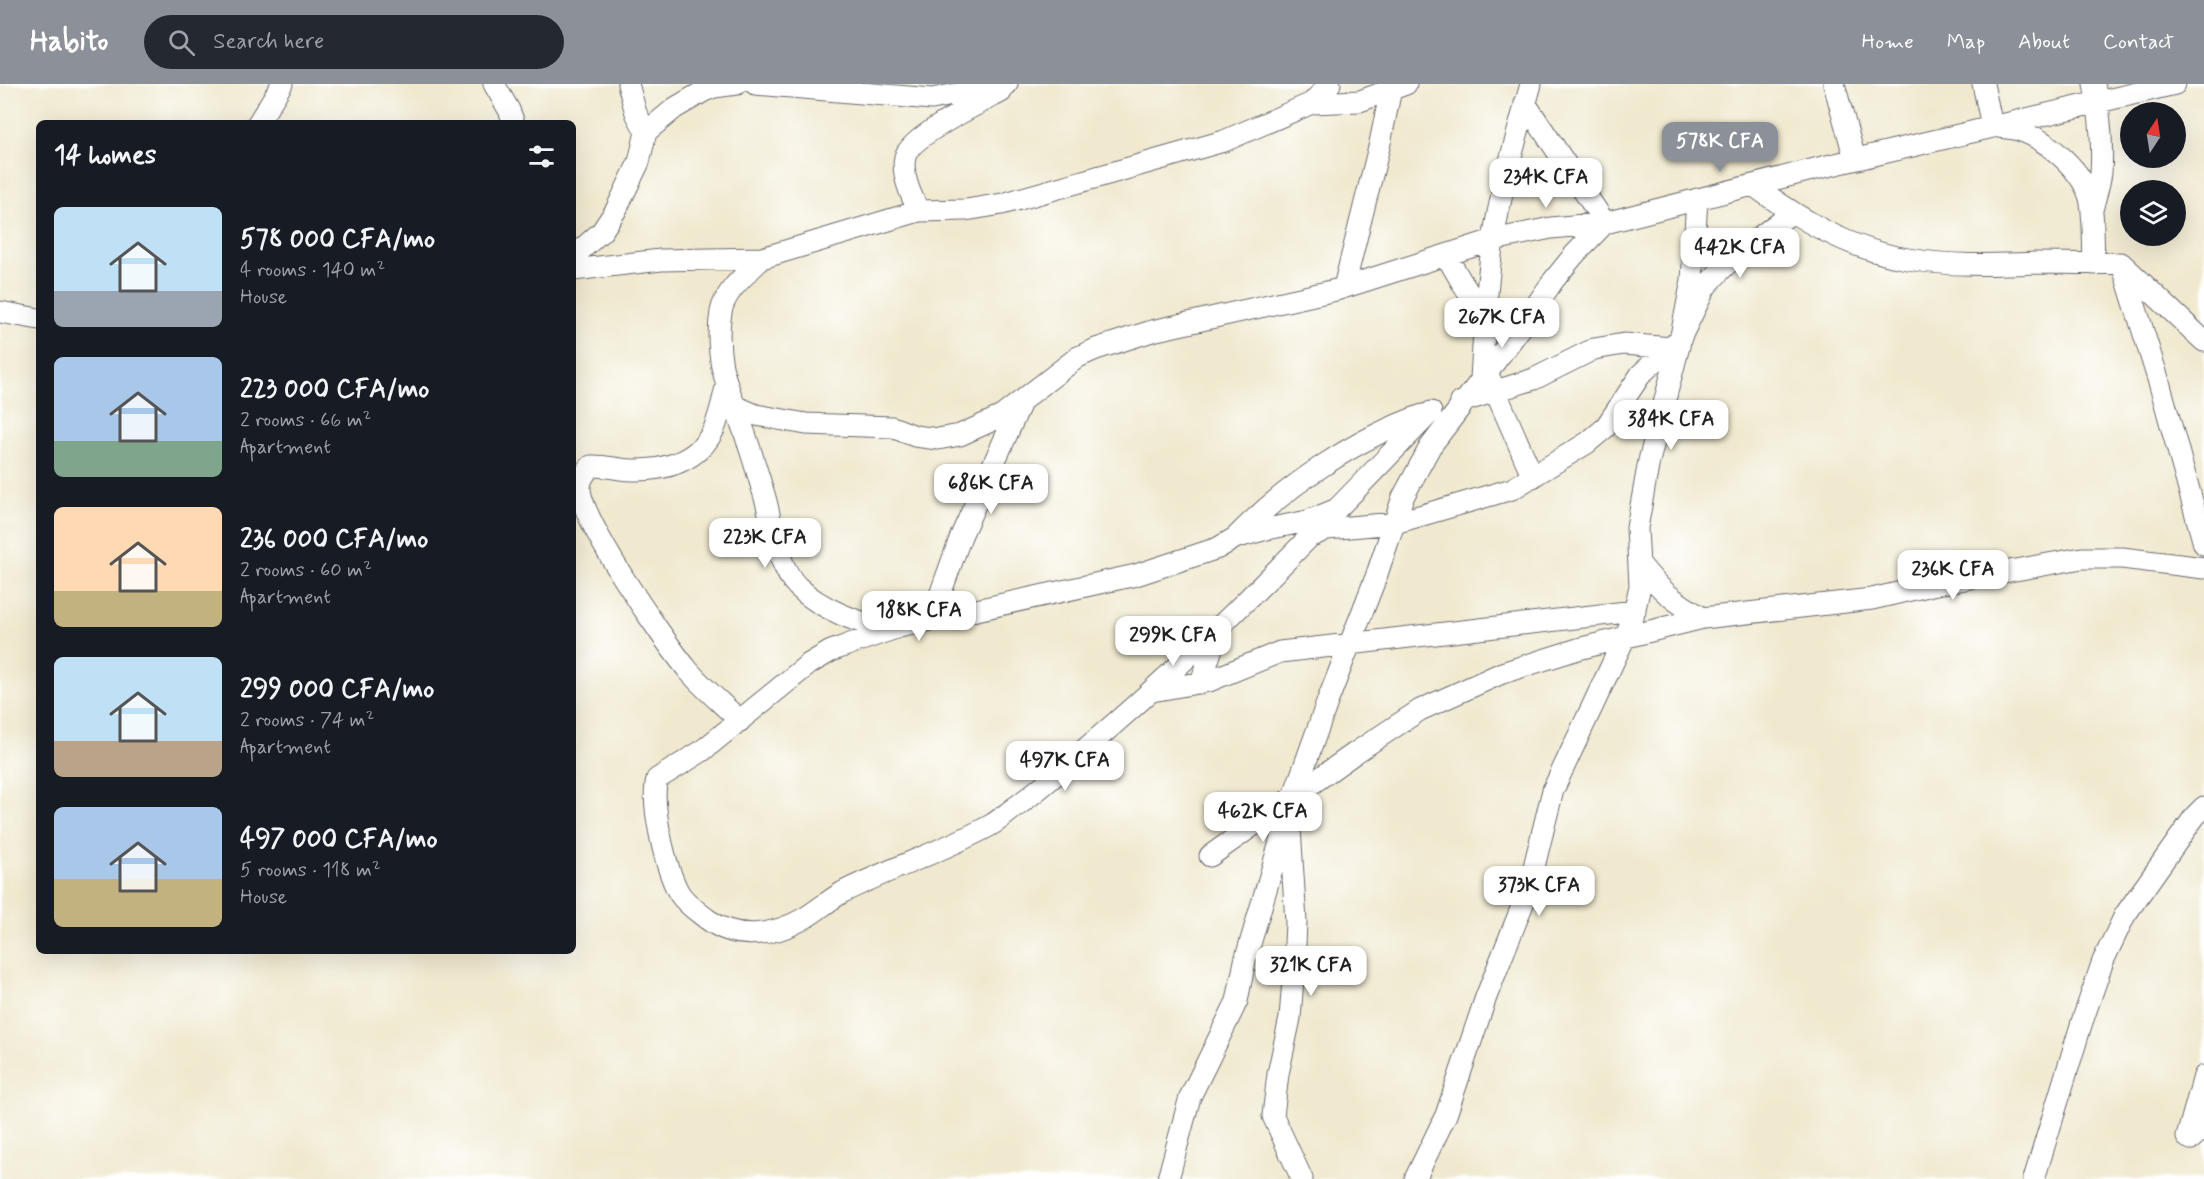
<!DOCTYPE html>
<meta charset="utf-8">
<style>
body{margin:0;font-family:Mynerve,sans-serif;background:#242831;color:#f1f3f6;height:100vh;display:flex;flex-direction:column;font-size:22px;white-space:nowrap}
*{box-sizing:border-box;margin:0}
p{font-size:20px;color:#9ea1a6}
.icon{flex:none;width:33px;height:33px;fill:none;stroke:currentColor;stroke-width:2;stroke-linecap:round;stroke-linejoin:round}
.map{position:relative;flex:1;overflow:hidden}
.sheet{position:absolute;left:36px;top:36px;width:540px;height:834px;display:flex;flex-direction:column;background:#171b24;border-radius:9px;box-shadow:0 6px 24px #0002}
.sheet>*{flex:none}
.needle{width:39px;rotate:12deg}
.buttons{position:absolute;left:2120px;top:18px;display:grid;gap:12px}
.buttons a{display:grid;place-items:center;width:66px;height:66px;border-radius:50%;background:#171b24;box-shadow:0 6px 24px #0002;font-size:30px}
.price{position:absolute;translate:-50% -51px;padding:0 14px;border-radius:12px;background:#fff;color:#222;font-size:20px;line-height:39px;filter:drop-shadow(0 2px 3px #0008)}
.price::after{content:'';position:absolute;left:50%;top:36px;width:18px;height:14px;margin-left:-9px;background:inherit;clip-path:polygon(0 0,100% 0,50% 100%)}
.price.current{background:#8c9099;color:#fff}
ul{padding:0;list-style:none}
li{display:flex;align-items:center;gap:18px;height:150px;padding:0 18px}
li span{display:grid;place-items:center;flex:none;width:168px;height:120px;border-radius:9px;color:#555}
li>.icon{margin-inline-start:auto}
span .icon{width:72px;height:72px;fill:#fffc;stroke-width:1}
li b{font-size:26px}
h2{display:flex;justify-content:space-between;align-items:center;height:72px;padding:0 18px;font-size:26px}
header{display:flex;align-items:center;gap:36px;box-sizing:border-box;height:84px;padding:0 30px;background:#8c9099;color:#fff}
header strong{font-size:28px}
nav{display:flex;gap:33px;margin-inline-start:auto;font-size:21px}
.search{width:420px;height:54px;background:#242831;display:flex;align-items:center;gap:15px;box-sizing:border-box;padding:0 21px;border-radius:33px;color:#9ea1a6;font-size:22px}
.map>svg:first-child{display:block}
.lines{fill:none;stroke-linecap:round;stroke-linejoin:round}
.minor-casing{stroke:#6a686f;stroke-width:23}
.minor{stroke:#fff;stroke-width:21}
</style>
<header>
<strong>Habito</strong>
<div class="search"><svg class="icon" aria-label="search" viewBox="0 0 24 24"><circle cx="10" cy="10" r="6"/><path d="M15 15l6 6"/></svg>Search here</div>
<nav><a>Home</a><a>Map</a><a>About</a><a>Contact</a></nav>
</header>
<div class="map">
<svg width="2204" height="1095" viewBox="0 0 2204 1095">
<rect width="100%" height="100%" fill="#fff"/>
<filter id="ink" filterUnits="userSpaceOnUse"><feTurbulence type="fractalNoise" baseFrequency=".0167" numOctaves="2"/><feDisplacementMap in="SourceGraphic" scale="12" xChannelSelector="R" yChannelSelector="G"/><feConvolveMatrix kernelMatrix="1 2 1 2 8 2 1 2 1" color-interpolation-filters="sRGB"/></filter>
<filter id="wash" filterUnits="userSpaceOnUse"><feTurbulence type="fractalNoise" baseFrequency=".008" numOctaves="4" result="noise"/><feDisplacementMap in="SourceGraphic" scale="24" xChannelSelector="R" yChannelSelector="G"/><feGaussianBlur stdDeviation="1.35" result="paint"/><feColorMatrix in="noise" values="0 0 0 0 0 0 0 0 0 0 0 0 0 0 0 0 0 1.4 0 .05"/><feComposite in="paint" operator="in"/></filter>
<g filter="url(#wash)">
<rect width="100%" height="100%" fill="#f0e9cf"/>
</g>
<g filter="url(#ink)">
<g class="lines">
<g class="minor-casing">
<path id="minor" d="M494 0 509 26 514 39
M628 0 636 29 646 48
M755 0 932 15 1007 0
M1834 0 1855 75
M1983 0 1992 42
M1312 19 1360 17 1406 0
M1525 19 1605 139
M258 39 282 0
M1999 43C2005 44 2012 44 2018 46 2046 54 2086 89 2091 119 2094 139 2093 160 2094 180
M1753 101C1799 135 1850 166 1908 175 1950 182 1992 181 2035 179 2064 179 2093 180 2121 179L2204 257
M2092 126C2095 114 2099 102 2101 89 2103 60 2100 29 2094 0
M919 127C911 112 901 90 905 73 910 52 980 19 1001 8
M1446 171 1461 197 1487 237
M573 173 602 147 616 126 639 78 646 48 675 24 704 7 714 3 737 0
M762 174C747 190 725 206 721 228 718 245 719 266 722 283 728 308 739 331 747 356 754 377 760 397 766 417 772 441 779 485 797 502 818 523 862 543 892 543
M2122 180 2159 298 2204 460
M573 186 661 176 762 174 919 127 966 126 1002 120 1224 57 1312 19 1330 0
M1344 203 1380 59 1391 5
M0 228 39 235
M1481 295C1484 249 1486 202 1493 157 1501 104 1517 52 1531 0
M1490 295 1533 393
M727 300C723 315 720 331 714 345 699 377 665 387 632 386 618 386 605 381 591 382 586 388 581 393 580 402 578 434 664 557 688 586 703 604 723 620 740 637
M1461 318 1534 295 1594 265 1624 260 1671 264
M734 322 756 331 806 340 892 343 915 352 938 355 960 351 1002 332 1078 273 1096 265 1152 247 1336 206 1493 156 1551 144 1605 139 1823 83 2175 0
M1335 426 1308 437 1267 445 1235 454 1218 464 1136 491 899 543 853 559 831 567 809 580 702 667 657 695C650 720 666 786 679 809 686 820 697 827 707 835 736 857 773 852 803 835 817 827 829 816 843 808 891 784 944 767 991 741 1000 736 1008 728 1017 722 1046 701 1072 676 1099 653 1217 552 1323 439 1431 328
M1314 451 1327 445 1395 439 1512 405 1587 359 1605 344 1641 290 1680 255 1706 202 1721 186 1740 168 1791 129
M1237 452C1286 402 1356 354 1423 331
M1639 479C1661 507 1672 516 1703 534
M931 536 961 452 1020 321
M1201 599 1217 548
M1152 607 1209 597 1280 568 1635 527
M1290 744 1296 838 1294 883 1290 934 1278 990 1273 1032 1302 1095
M1210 772 1355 669 1420 626 1502 589 1578 565 1703 534 1872 515 1932 501 2082 474H2122L2204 484
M2204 992 2187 1053 2191 1055 2204 1043
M1168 1095 1190 1013 1237 917 1245 877 1293 714 1328 616 1376 493 1403 413 1430 363 1520 245 1553 197 1574 171 1605 139
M1415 1095 1446 1031 1486 913 1528 807 1553 706 1632 538 1640 502 1637 444 1649 377 1679 262 1692 196 1697 115
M2034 1095 2082 938 2103 877 2125 831 2195 732 2204 723"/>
</g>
<use href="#minor" class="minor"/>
</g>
</g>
</svg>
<div class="buttons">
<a><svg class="needle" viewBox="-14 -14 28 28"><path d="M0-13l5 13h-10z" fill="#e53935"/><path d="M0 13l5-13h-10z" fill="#9ea1a6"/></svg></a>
<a><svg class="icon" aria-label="layers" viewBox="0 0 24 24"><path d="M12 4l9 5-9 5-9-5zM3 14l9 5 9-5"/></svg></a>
</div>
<b class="price current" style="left:1720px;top:89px">578K CFA</b>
<b class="price" style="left:1546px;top:125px">234K CFA</b>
<b class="price" style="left:1740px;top:195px">442K CFA</b>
<b class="price" style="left:1502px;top:265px">267K CFA</b>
<b class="price" style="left:1671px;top:367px">384K CFA</b>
<b class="price" style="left:991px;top:431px">686K CFA</b>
<b class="price" style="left:765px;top:485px">223K CFA</b>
<b class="price" style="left:1953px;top:517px">236K CFA</b>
<b class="price" style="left:919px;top:558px">188K CFA</b>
<b class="price" style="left:1173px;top:583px">299K CFA</b>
<b class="price" style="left:1065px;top:708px">497K CFA</b>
<b class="price" style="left:1263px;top:759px">462K CFA</b>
<b class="price" style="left:1539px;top:833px">373K CFA</b>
<b class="price" style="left:1311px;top:913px">321K CFA</b>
<section class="sheet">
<h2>14 homes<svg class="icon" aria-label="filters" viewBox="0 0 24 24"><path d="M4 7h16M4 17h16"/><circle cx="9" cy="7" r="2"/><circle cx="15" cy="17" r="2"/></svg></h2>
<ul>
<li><span style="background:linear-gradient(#bfe0f5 70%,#9aa5b1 0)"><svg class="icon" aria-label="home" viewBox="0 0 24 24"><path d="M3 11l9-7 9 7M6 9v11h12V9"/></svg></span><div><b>578 000 CFA/mo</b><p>4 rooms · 140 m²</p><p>House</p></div></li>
<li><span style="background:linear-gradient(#a9c7e8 70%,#7fa58c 0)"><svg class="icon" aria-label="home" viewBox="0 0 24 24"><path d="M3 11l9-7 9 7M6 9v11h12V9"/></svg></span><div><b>223 000 CFA/mo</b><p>2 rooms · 66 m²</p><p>Apartment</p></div></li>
<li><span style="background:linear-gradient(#ffd9b3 70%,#c2b280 0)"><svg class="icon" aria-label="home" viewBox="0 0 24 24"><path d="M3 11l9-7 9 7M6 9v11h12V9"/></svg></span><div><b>236 000 CFA/mo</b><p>2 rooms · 60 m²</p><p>Apartment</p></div></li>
<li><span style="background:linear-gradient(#bfe0f5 70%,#b9a48a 0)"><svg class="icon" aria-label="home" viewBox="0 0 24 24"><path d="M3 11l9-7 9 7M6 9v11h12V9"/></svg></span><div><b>299 000 CFA/mo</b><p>2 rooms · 74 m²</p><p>Apartment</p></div></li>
<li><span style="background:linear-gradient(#a9c7e8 60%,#c2b280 0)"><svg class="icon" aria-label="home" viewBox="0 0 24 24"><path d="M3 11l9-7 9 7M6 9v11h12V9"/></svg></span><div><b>497 000 CFA/mo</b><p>5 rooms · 118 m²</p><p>House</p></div></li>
</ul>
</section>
</div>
